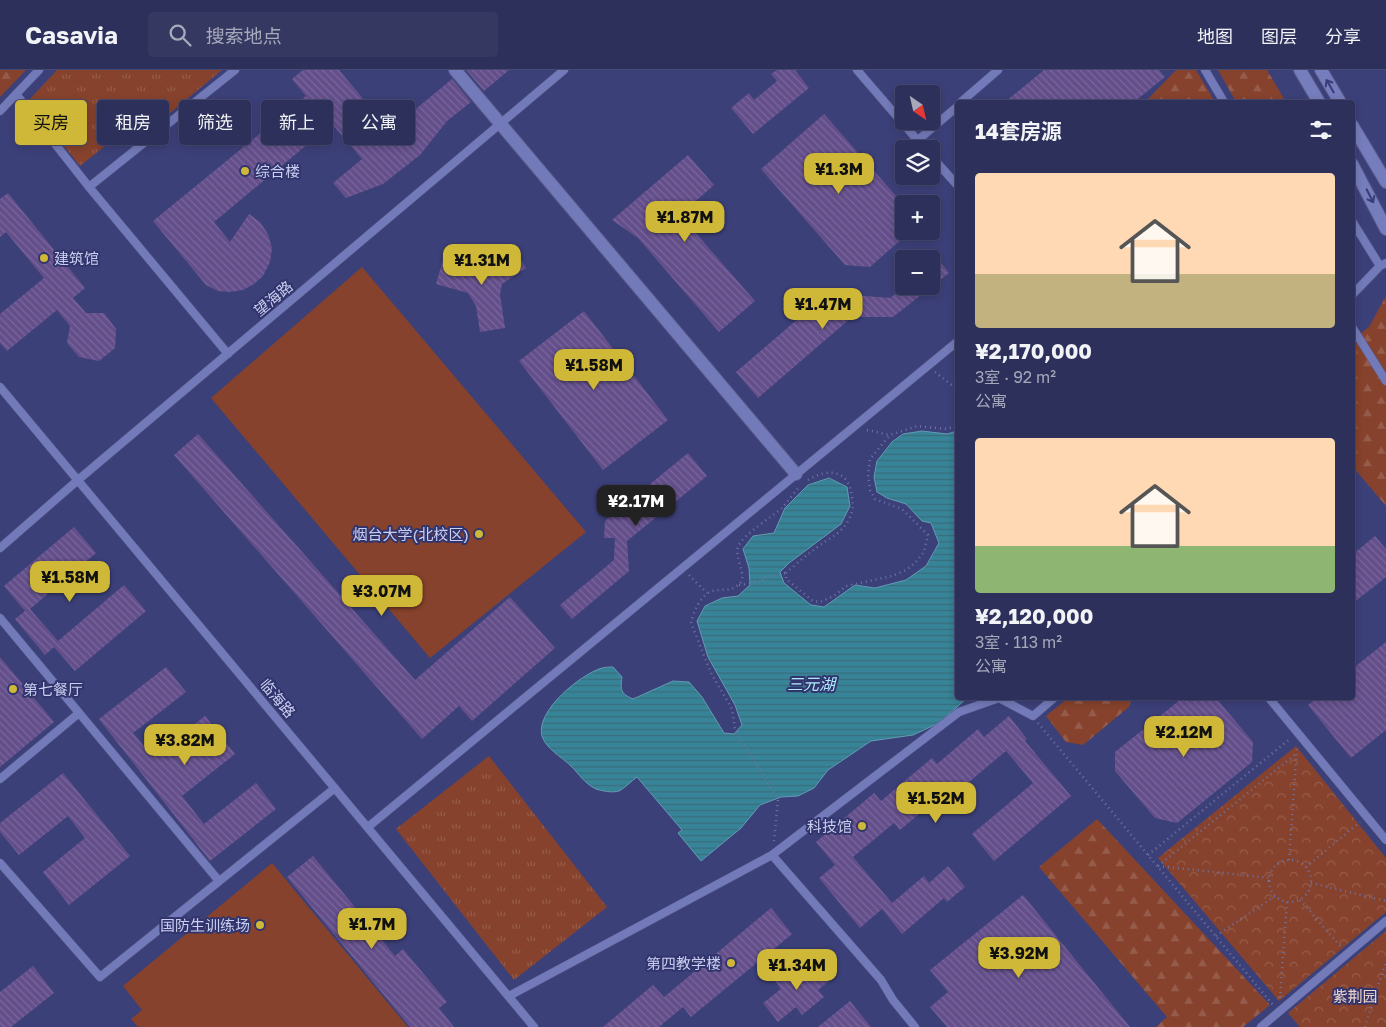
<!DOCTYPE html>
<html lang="zh">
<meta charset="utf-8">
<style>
body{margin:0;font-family:"Golos Text","Noto Sans SC",sans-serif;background:#353861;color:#f1f3f6;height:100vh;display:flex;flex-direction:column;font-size:19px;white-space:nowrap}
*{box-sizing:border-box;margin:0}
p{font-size:16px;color:#a7a9bb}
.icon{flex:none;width:28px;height:28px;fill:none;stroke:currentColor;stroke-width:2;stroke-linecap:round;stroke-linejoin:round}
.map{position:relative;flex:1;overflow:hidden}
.side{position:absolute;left:955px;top:30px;width:400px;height:600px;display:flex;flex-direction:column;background:#2d305b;border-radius:5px;box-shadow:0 2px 8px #0003,0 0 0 1px #484b71}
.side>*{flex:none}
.top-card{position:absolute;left:15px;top:30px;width:475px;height:45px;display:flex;gap:10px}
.needle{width:32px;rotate:146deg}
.tools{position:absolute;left:895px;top:15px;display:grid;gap:10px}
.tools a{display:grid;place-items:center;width:45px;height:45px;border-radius:5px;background:#2d305b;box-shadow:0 2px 8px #0003,0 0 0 1px #484b71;font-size:25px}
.price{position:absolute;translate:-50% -42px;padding:0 11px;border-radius:10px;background:#cfb837;color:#111;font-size:16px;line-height:32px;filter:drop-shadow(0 1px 2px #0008)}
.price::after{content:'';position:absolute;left:50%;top:30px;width:15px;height:11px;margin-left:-8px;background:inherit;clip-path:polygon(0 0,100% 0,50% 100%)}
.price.current{background:#222;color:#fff}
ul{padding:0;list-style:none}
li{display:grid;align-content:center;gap:10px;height:265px;padding:0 20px}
li span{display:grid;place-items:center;height:155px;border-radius:5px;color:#555}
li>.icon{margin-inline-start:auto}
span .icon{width:90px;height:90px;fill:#fffc;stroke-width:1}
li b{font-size:21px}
h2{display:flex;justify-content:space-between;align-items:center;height:60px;padding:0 20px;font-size:21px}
.chip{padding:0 18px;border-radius:5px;background:#2d305b;box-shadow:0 2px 8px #0003,0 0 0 1px #484b71;font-size:18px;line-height:45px}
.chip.current{background:#cfb837;color:#111}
header{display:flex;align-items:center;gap:30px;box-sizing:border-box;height:70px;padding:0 25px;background:#2d305b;border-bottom:1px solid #484b71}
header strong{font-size:24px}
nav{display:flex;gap:28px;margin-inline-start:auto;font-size:18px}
.search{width:350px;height:45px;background:#353861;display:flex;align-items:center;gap:12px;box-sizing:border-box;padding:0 18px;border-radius:5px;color:#a7a9bb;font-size:19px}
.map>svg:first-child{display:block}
.grass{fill:url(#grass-tufts)}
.forest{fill:url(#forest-firs)}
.park{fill:url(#park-crowns)}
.garden{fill:#86422c}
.water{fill:url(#water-rules);stroke:#639ab3}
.building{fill:url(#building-back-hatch)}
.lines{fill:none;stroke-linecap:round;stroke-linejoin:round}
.lane-casing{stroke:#595b8c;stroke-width:9}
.street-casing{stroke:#595b8c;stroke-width:14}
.secondary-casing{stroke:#595b8c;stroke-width:14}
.path{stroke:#6e73a4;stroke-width:2.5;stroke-dasharray:1 4;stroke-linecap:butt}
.lane{stroke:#737ab9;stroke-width:8}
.street{stroke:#737ab9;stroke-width:12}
.secondary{stroke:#767dbc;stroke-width:12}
.oneway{stroke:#393c75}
.poi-dot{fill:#cfb837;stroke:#32356d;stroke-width:2}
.labels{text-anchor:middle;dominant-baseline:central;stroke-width:4;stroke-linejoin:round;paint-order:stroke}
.poi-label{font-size:15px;fill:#cacff1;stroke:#32356d;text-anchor:end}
.street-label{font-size:15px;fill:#cacff1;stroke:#32356d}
.park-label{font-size:15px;fill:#efd4cb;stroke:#32356d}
.water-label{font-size:16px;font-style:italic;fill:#ade9fc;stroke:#32356d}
</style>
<header>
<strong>Casavia</strong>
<div class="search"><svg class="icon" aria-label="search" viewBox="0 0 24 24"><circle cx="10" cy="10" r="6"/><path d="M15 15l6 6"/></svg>搜索地点</div>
<nav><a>地图</a><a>图层</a><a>分享</a></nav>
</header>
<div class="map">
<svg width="1386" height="957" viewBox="0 0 1386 957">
<defs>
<pattern id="grass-tufts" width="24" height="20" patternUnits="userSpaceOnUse" patternTransform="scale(1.25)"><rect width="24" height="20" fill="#86422c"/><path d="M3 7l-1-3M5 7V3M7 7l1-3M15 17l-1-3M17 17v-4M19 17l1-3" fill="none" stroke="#965c4b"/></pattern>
<pattern id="forest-firs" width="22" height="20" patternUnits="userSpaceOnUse" patternTransform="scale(1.25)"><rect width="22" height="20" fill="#86422c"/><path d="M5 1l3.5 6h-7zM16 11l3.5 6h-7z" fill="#965c4b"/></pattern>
<pattern id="park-crowns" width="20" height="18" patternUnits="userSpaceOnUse" patternTransform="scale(1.25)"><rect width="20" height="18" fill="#86422c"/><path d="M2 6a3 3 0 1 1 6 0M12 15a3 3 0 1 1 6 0" fill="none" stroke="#965c4b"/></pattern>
<pattern id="water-rules" width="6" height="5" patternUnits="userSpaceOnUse" patternTransform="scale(1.25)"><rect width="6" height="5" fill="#378498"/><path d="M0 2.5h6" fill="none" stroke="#396c7c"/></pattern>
<pattern id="building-back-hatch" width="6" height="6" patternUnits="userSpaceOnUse" patternTransform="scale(1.25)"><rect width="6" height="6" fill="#644f8b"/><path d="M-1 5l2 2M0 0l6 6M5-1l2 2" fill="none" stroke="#79679c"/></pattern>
</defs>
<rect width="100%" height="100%" fill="#3c4079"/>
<path class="grass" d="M57 0H222L136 71 126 59 80 96 28 31Z
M489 686 607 837 514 910 396 759Z"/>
<path class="forest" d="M0 0H26L0 27Z
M1176 0H1196L1215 32H1145Z
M1218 0H1267L1286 32H1236Z
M1386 226V436L1353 397 1352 270 1369 257Z
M1068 628H1131L1130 636 1083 675 1066 672 1046 646Z
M1097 749 1270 935 1243 957H1156L1167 947 1039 797Z"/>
<path class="park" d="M1296 676 1386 788V842L1279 931 1158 788Z
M1386 861V957H1300L1288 943Z"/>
<path class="garden" d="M362 197 586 462 430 588 211 328Z
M272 793 408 957H138L131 949 142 940 123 916Z"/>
<path class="water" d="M922 361 947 364 957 361 958 628H967L939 653 913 665 871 671 828 700 814 718 798 726 781 727 760 735 741 758 701 791 678 763 682 760 637 707C631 711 625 718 619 721 613 723 602 721 596 719 585 714 579 704 571 696 562 687 546 679 542 666 535 641 581 604 602 598 605 597 610 597 613 597L622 607C620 620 621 624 633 629L673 611 689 612 702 627 724 663 734 664 742 655 735 635 708 587 697 551 705 536 722 528 738 526 750 515 749 498 743 479 753 466 774 463 785 438 808 415 829 408 847 417 850 436 841 454 789 493 780 502 784 513 811 535 824 537 855 515 875 518 906 510 926 496 939 473 931 453 922 451 906 434 887 428 877 422 874 407 877 391 892 372 903 364Z"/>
<path class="building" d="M303 0H339L365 31 417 38 452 9 471 32 447 51 420 85 383 114 346 128 333 113 362 89 332 54 214 152 230 172 249 144 260 152 268 164 272 178 270 192 263 206 254 214 243 220 230 222 218 221 206 215 153 151 306 26 292 9Z
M466 0H509L484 21Z
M777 0H795L809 18 753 64 731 38 749 23 754 30 777 11 771 4Z
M1044 0H1159L1165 7 1134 32H1005Z
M824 44 904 135V167L870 197 845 195 761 99Z
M688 85 714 115 680 145 755 231 719 262 638 168 612 150Z
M8 123 85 218 73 228 86 243H104L116 259 115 278 99 291 79 287 67 273 70 256 57 240 7 281 0 273V244L44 208 6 162 0 167V129Z
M514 180 526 198 502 214 500 224 505 258 480 262 476 236 468 223 436 214 444 186 486 199Z
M939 190 949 203 893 247H852L758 328 736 302 828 223 890 228 906 216H931V196Z
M584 241 668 350 603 400 519 291Z
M198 364 415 610 510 527 555 578 472 651 459 636 422 669 174 385Z
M688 383 707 406 627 471 629 501 572 549 560 535 614 490 615 468H604L605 451Z
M74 457 96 483 30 539 58 571 124 515 146 541 75 601 54 577 45 585 15 549 25 541 4 516Z
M1375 466 1386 479V507L1352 534V485Z
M1386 572V660L1351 688 1308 635 1317 628H1352V599Z
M0 587 54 652 0 697Z
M166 597 186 622 133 663 153 687 205 646 235 684 182 726 204 754 256 713 276 739 210 791 99 649Z
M1204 628H1216L1253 672 1252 692 1177 753 1155 748 1115 701V682L1181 629 1200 630Z
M1009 646 1027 669 1025 671 1071 726 994 791 972 764 1033 713 1006 681 957 722 952 716 900 760 894 753 853 787 892 833 924 806 929 813 948 796 965 817 947 832 944 828 902 864 882 839 860 858 819 808 835 795 816 772 874 723 881 731 932 688 937 694 978 659 984 667Z
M63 703 130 786 69 835 43 802 85 768 68 746 19 785 0 762V753Z
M313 786 395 886 403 879 447 932 439 938 454 957H410L287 807Z
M1023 825 1130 957H947L930 937 948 922 930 900Z
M771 838 792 864 691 947 683 937 659 957H603L653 915 664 927Z
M816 892 830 910 818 920 824 927 802 945 796 937 778 952 763 933 781 919 775 911 797 894 804 902Z
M33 896 54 923 11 957H0V922Z
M850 931 871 957H818Z"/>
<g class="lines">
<g class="lane-casing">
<path id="lane" d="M857 0 925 79
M1205 0 1224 32
M16 24 89 117 228 284
M961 32 998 0
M0 41 39 0
M918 70 958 36
M931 86 958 116
M89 117 235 0
M1352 151 1380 196
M1352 225 1380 196 1386 193
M1352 257 1386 311
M0 317 534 957
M0 478 78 410 564 0
M0 548 219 811
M1269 628 1386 770
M0 709 79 643
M368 757 958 271
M0 793 100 907 335 718
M509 926 772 785
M915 957 893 930 881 910 772 785 959 642 999 628 1033 646 1054 628
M1261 957 1386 851"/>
</g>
<g class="street-casing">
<path id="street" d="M455 0 796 404"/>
</g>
<g class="secondary-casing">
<path id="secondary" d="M1300 0 1319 32
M1321 0 1340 32
M1352 55 1386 112
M1352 94 1386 159"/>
</g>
<path class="path" d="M935 302 958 320
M867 360 890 365
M808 410C828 398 849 399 852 427 853 435 853 442 849 449 840 466 828 468 815 479 805 486 795 495 786 503V509L813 531 820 532 834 526 846 516 892 506 906 500 915 493 924 482 928 465 902 439 875 429 870 420 868 404 870 389 890 365 917 356 947 359 958 355
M689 505 707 523
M739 515 763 511 762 508 786 503
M1038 653 1273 935
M774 771 778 730 735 659 732 639 711 603 691 553C693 542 701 524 713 521 727 518 731 523 742 511 744 499 735 487 738 477 742 465 772 447 782 438 788 431 794 423 800 416
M1148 785 1291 668
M1289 790 1297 677
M1269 811a21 21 0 1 1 42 0a21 21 0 1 1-42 0Z
M1158 796 1297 683
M1158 796 1270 808
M1306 797 1360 752
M1311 813 1386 831
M1300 830 1342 878
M1216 866 1275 826
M1280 928 1287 832
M1365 957 1386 891"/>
<use href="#lane" class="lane"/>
<use href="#street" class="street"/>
<use href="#secondary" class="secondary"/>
</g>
<defs><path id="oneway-shaft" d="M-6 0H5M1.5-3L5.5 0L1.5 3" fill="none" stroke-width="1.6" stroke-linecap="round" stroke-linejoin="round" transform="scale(1.25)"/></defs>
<g class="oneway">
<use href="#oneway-shaft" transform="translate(1330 16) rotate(-120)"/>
<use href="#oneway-shaft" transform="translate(1370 126) rotate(63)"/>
</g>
<g class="poi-dot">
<circle cx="245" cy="101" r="5"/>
<circle cx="44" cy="188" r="5"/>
<circle cx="479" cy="464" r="5"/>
<circle cx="13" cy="619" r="5"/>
<circle cx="862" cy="756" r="5"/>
<circle cx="260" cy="855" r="5"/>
<circle cx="731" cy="893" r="5"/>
</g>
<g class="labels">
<g class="poi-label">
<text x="255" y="101" text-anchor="start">综合楼</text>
<text x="54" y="188" text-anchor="start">建筑馆</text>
<text x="469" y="464">烟台大学(北校区)</text>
<text x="23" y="619" text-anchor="start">第七餐厅</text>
<text x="852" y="756">科技馆</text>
<text x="250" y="855">国防生训练场</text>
<text x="721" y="893">第四教学楼</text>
</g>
<g class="street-label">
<text transform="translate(273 228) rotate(-40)">望海路</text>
<text transform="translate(278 628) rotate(50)">临海路</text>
</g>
<g class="park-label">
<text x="1355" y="926">紫荆园</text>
</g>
<g class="water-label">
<text x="811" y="614">三元湖</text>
</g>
</g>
</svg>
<div class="tools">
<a><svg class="needle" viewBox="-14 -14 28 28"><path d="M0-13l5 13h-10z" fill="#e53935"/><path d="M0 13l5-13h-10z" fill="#a7a9bb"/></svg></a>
<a><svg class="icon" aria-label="layers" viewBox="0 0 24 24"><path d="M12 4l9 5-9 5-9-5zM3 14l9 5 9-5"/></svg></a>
<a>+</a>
<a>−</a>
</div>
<b class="price" style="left:839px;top:125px">¥1.3M</b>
<b class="price" style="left:685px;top:173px">¥1.87M</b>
<b class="price" style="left:482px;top:216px">¥1.31M</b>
<b class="price" style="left:823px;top:260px">¥1.47M</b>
<b class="price" style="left:594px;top:321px">¥1.58M</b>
<b class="price current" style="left:636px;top:457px">¥2.17M</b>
<b class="price" style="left:70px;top:533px">¥1.58M</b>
<b class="price" style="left:382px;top:547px">¥3.07M</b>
<b class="price" style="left:1184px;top:688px">¥2.12M</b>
<b class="price" style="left:185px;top:696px">¥3.82M</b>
<b class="price" style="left:936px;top:754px">¥1.52M</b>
<b class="price" style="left:372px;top:880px">¥1.7M</b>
<b class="price" style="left:1019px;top:909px">¥3.92M</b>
<b class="price" style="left:797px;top:921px">¥1.34M</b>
<div class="top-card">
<a class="chip current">买房</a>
<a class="chip">租房</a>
<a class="chip">筛选</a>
<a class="chip">新上</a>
<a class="chip">公寓</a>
</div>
<section class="side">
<h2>14套房源<svg class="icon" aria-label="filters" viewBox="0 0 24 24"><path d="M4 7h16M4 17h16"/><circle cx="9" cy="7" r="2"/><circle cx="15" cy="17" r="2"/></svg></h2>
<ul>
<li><span style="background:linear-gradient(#ffd9b3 65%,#c2b280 0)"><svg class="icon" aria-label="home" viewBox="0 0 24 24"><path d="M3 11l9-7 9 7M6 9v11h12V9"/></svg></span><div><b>¥2,170,000</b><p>3室 · 92 m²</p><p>公寓</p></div></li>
<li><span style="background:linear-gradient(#ffd9b3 70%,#8fb573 0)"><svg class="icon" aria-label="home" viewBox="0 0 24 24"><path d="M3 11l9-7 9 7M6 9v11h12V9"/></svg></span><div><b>¥2,120,000</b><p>3室 · 113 m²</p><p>公寓</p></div></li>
</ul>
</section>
</div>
